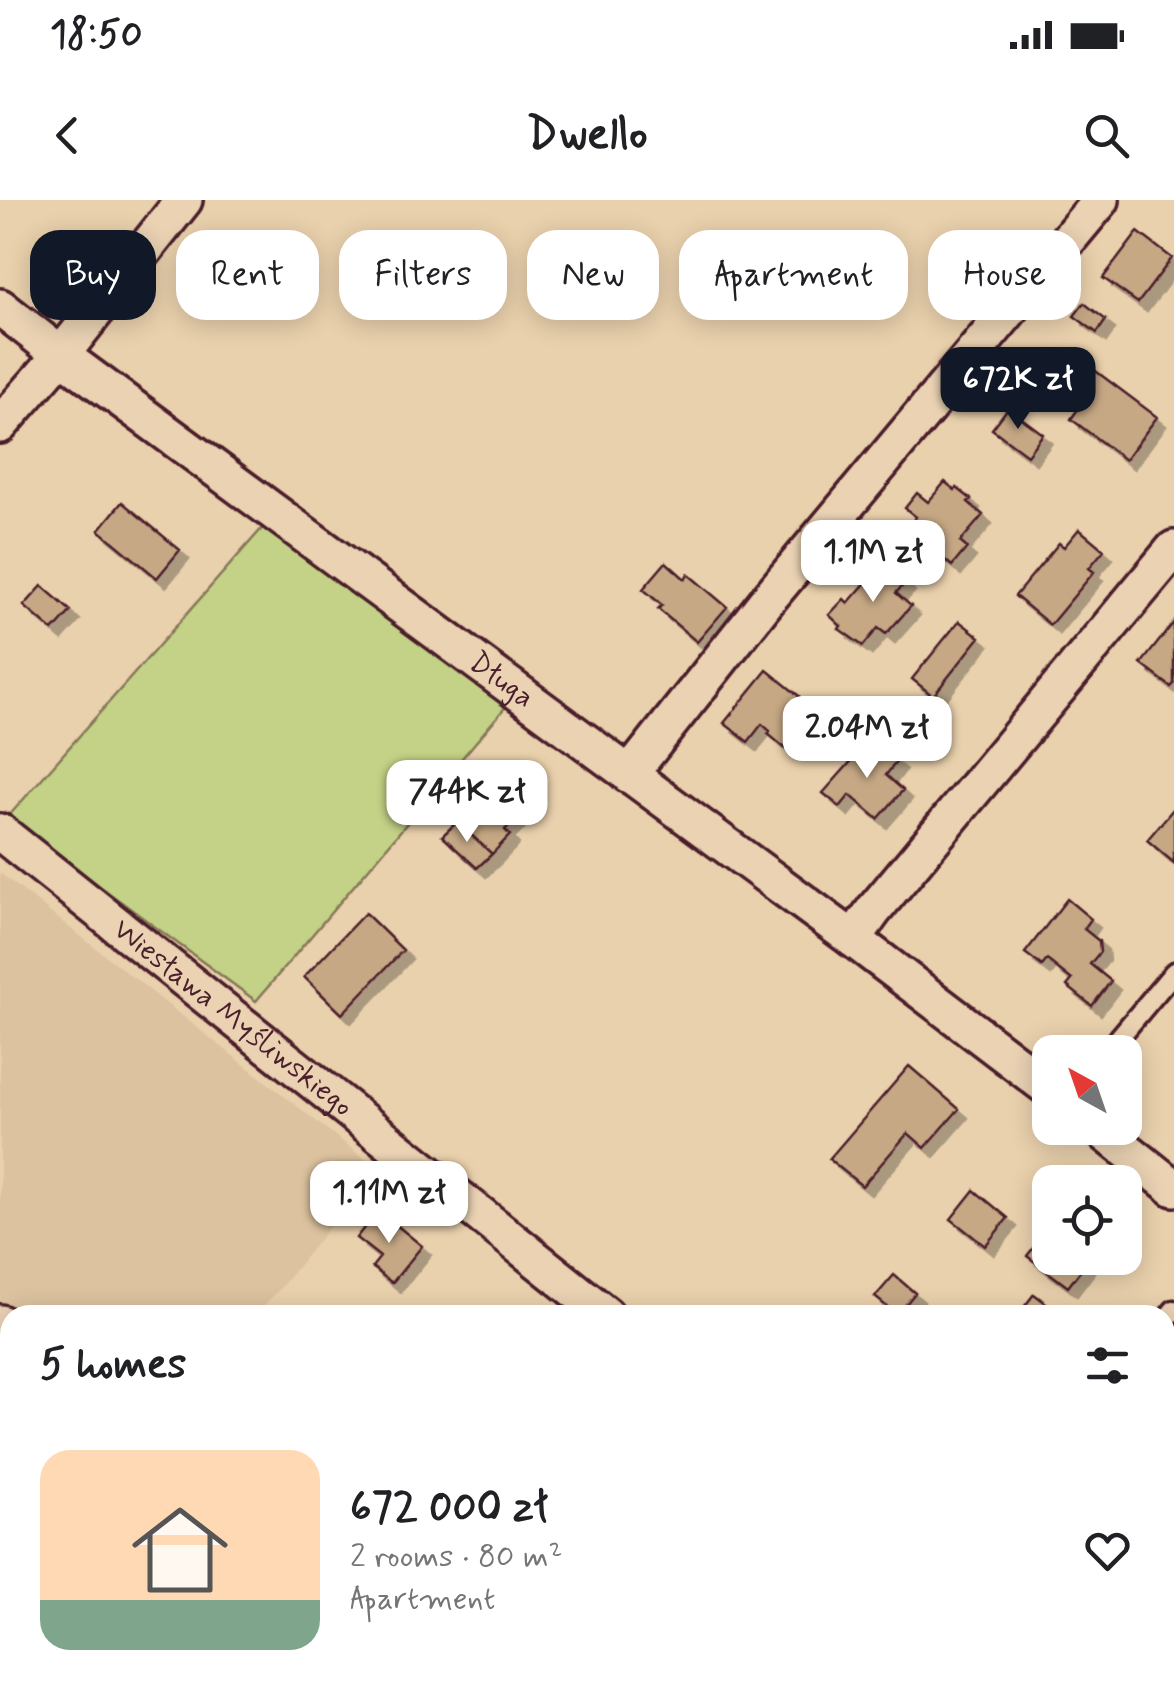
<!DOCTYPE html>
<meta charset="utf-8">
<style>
body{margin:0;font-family:Mynerve,sans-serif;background:#f2f2f2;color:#202124;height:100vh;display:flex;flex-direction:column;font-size:38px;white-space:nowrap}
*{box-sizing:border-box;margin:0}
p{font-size:32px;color:#757577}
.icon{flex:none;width:55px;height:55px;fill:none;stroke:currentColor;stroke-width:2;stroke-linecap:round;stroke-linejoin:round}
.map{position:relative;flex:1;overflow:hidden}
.details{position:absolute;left:0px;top:1105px;width:1175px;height:390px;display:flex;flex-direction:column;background:#fff;border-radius:30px 30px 0 0;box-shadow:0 5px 25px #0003}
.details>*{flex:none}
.top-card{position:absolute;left:30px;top:30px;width:1115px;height:90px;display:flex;gap:20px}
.needle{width:65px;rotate:320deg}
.controls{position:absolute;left:1032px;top:835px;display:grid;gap:20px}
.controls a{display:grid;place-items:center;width:110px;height:110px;border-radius:20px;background:#fff;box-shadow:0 5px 25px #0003;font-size:50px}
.price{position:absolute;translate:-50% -85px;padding:0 22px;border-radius:20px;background:#fff;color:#222;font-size:32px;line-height:65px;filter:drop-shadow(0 2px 5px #0008)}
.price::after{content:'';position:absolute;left:50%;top:60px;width:30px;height:22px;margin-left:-15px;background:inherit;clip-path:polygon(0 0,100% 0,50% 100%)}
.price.current{background:#111827;color:#fff}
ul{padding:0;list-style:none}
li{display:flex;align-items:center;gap:30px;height:250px;padding:0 40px}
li+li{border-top:2px solid #e0e0e0}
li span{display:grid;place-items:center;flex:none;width:280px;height:200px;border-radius:30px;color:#555}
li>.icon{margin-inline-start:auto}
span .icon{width:120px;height:120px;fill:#fffc;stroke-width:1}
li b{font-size:42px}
h2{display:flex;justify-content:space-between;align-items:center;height:120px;padding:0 40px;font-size:42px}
.chip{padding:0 35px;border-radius:30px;background:#fff;box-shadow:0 5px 25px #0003;font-size:35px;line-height:90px}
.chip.current{background:#111827;color:#fff}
.status{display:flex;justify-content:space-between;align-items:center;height:70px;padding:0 50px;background:#fff;direction:ltr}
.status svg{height:28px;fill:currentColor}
header{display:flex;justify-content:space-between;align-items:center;height:130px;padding:0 40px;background:#fff;font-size:45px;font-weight:800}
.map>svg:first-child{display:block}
.built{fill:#dcc29f}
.green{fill:#c3d286;stroke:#867858;stroke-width:2.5}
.building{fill:#c6a885;stroke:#4a1f2b;stroke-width:2.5;filter:url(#shadow)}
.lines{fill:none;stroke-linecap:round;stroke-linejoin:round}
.lane-casing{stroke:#4a1f2b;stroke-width:25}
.street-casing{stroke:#4a1f2b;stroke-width:42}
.lane{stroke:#ead2b3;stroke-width:18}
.street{stroke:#ead2b3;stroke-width:35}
.labels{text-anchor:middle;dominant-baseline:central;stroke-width:8;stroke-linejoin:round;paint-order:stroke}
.street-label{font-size:30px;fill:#4a1f2b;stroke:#ead2b3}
</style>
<div class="status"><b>18:50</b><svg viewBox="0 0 49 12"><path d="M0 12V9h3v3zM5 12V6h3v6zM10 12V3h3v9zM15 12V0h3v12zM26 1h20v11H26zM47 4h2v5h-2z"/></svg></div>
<header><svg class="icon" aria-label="back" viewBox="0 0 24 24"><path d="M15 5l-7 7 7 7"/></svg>Dwello<svg class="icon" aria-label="search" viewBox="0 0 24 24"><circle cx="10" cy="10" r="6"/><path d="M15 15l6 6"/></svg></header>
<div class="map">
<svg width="1174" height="1495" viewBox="0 0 1174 1495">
<defs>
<filter id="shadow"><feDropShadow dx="9" dy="9" stdDeviation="0" flood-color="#0004"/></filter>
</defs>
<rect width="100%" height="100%" fill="#ead1ad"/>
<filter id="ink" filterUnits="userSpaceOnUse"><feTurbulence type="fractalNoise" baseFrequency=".01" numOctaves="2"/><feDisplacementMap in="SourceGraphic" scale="20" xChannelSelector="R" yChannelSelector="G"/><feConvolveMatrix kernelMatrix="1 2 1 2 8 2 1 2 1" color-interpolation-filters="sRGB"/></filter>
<g filter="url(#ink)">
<path class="built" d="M0 673 376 968 282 1086 256 1115H10V1210L0 1212Z"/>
<path class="green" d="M265 325 508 504 256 801 7 618Z
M10 1316V1485H339L352 1495H0V1320Z
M1174 1428V1495H1129L1124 1491 1129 1485H1165V1439Z"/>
<path class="building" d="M1138 32 1172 58 1138 103 1103 78Z
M1084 103 1106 120 1097 133 1074 116Z
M1093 169 1157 217 1125 260 1071 219 1083 202 1074 195Z
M1008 208 1043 234 1027 255 992 229Z
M945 282 955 290 957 288 971 299 968 302 983 315 960 342 967 348 952 366 907 328 916 317 905 308 917 293 928 302Z
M122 302 180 350 157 378 99 330Z
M1079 329 1104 350 1089 368 1094 372 1050 425 1015 396 1059 343 1064 347Z
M879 358 906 382 896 393 911 406 886 434 878 428 863 446 839 429 841 426 829 415 844 399 848 403 869 379 864 375Z
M666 362 685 379 688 374 727 407 697 442 658 409 662 405 643 389Z
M42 386 71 411 53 431 24 406Z
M959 421 980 437 933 496 912 479Z
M1174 422V484L1171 487 1141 464Z
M767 470 799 496 796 500 812 512 815 508 817 510 786 549 768 534 770 531 762 524 748 542 724 523Z
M871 539 897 561 886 575 903 590 878 619 850 595 840 607 823 593Z
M492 585 521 613 505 630 510 635 492 654 457 622Z
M1174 608V663L1147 640Z
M457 622 492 654 477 668 442 636Z
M1067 699 1091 719 1084 729 1099 741 1100 752 1090 764 1111 781 1092 806 1067 786 1072 780 1047 760 1042 766 1025 753Z
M365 713 403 750 342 814 304 777Z
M909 866 959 909 925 948 908 933 862 986 829 959Z
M974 990 1008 1018 985 1046 951 1019Z
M378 1010 422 1046 392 1083 372 1067 380 1057 356 1038Z
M1050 1026V1058H1090L1068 1087 1027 1056Z
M894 1075 915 1093 897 1115 875 1097Z
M1034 1094 1062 1115H1018Z
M1174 1157V1192L1165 1185V1167Z
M742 1485H846L838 1495H733Z"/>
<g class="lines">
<g class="lane-casing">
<path id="lane" d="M1107 852 1174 772
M1165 1121 1174 1110"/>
</g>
<g class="street-casing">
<g id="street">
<path id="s1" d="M0 107 61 155 853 739 1050 889"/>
<path d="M0 225 61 155 184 0"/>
<path d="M629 575 769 398 1101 0"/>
<path id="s2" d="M0 632 606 1115"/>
<path d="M853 739 874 710 1174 349"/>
<path d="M1099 928 1174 988"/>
<path d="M0 1123 1 1124"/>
<path d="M1165 1416 1174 1405"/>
<path d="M1025 1485 1028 1495"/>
<path d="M1085 1495 1106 1485"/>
</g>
</g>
<use href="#lane" class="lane"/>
<use href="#street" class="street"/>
</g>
</g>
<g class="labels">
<g class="street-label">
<text stroke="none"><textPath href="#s1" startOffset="625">Długa</textPath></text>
<text stroke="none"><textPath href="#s2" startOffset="298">Wiesława Myśliwskiego</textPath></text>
</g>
</g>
</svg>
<div class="controls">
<a><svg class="needle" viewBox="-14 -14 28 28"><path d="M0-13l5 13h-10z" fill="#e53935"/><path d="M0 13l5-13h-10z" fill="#757577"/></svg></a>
<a><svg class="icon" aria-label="locate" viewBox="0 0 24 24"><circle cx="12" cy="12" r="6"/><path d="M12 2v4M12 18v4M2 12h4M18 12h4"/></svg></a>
</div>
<b class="price current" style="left:1018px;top:232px">672K zł</b>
<b class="price" style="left:873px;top:405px">1.1M zł</b>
<b class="price" style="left:867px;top:581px">2.04M zł</b>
<b class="price" style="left:467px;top:645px">744K zł</b>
<b class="price" style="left:389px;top:1046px">1.11M zł</b>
<div class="top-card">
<a class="chip current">Buy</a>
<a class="chip">Rent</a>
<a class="chip">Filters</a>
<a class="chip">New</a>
<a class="chip">Apartment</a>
<a class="chip">House</a>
</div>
<section class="details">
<h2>5 homes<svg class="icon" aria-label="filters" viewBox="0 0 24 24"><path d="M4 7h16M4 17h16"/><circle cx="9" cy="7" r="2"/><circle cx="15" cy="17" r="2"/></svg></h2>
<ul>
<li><span style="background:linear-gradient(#ffd9b3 75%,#7fa58c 0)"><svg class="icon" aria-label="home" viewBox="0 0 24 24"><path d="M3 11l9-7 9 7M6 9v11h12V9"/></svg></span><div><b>672 000 zł</b><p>2 rooms · 80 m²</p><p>Apartment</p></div><svg class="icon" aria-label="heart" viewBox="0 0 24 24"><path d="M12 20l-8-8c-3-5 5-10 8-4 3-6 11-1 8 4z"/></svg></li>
</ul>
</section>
</div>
